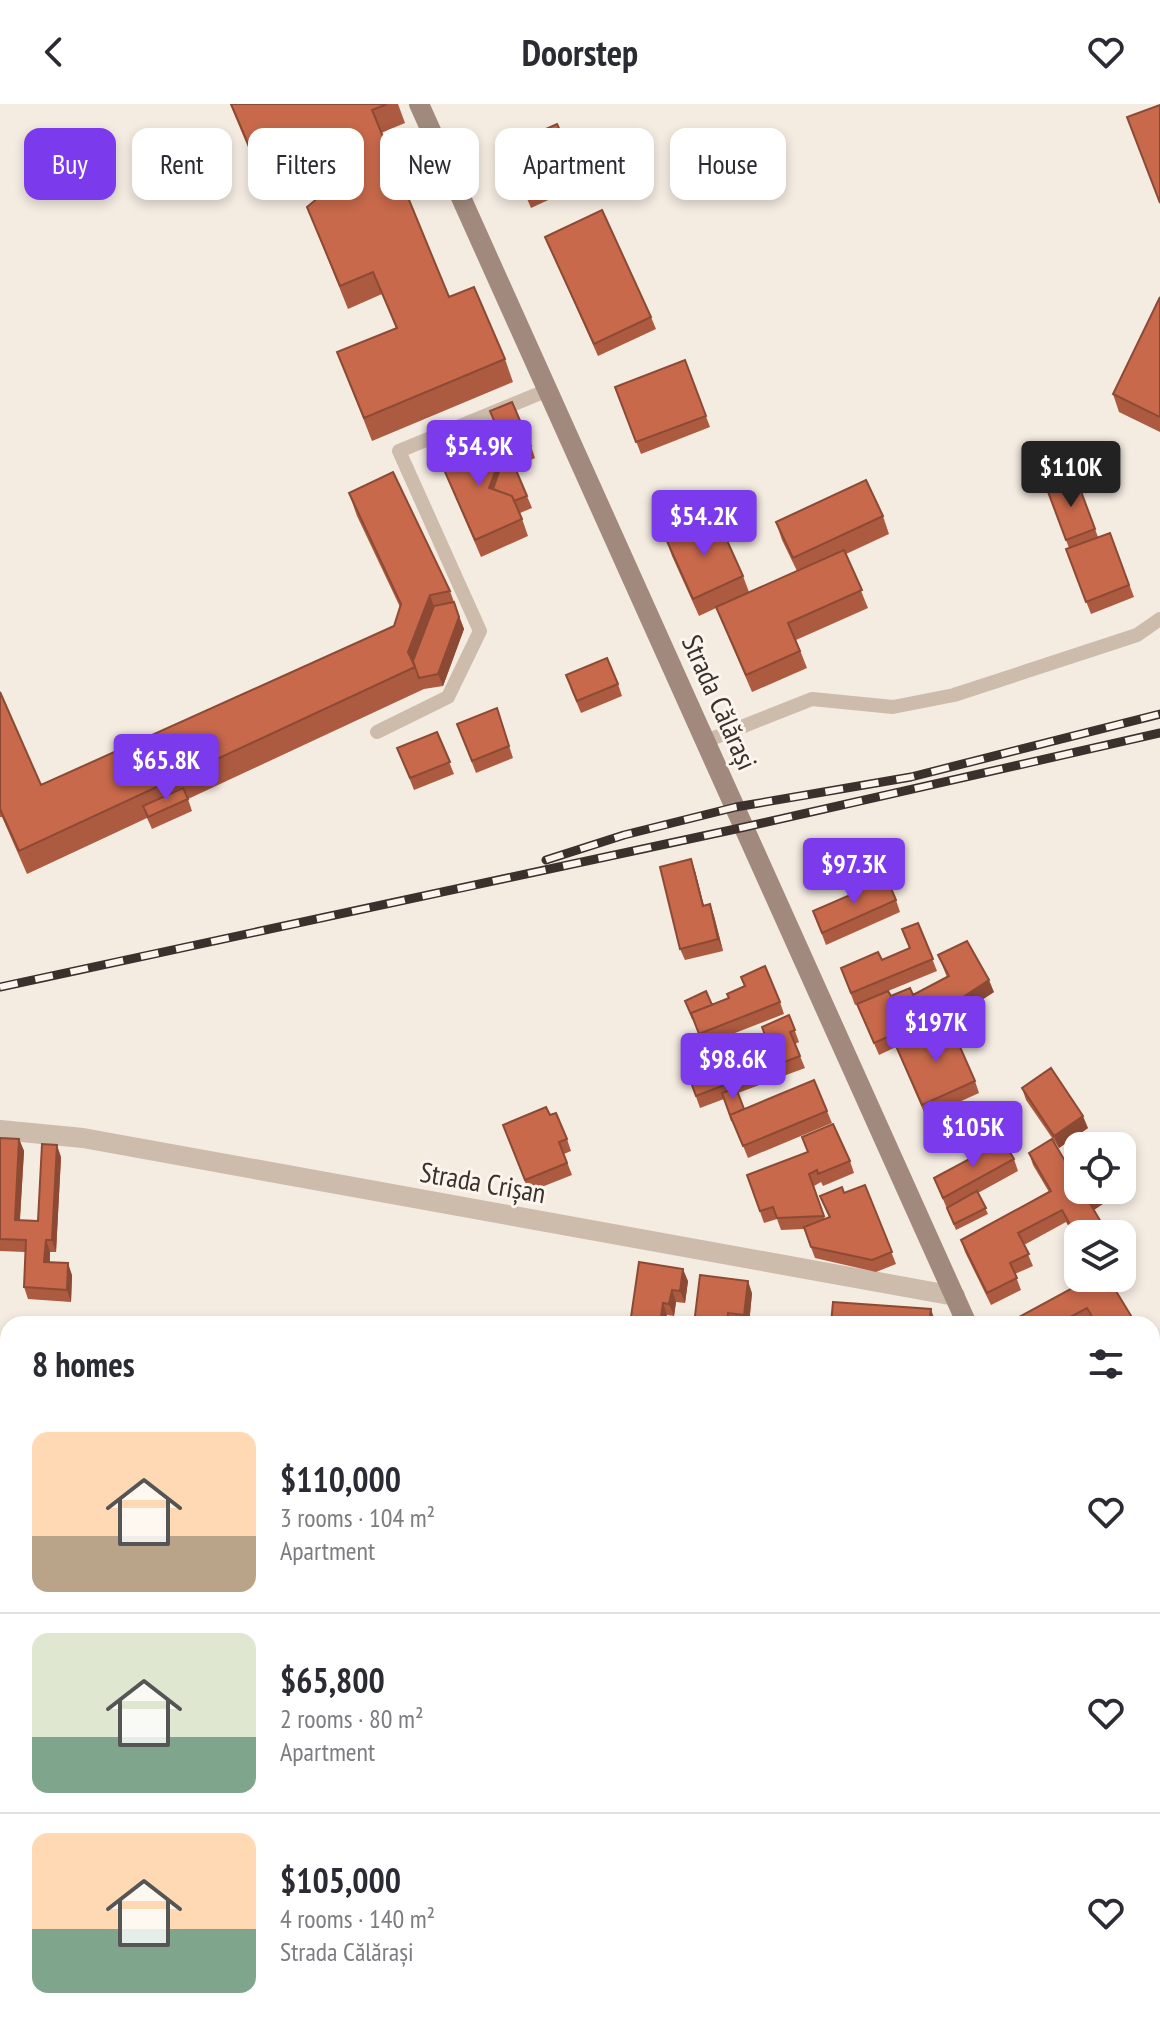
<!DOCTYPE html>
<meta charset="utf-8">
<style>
body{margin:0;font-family:"PT Sans Narrow",sans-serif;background:#f7f7f7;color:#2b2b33;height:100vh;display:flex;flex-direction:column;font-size:30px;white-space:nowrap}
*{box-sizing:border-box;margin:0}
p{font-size:26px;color:#7c7c81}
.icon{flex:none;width:44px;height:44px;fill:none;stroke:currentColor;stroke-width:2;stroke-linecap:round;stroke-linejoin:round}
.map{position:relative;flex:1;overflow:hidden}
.side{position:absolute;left:0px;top:1212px;width:1160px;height:712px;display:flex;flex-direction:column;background:#fff;border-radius:24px 24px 0 0;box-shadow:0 4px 12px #0003}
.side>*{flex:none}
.top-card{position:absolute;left:24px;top:24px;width:1112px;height:72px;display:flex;gap:16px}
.buttons{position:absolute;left:1064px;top:1028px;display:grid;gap:16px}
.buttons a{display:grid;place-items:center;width:72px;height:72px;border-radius:16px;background:#fff;box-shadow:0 4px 12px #0003;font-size:40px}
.price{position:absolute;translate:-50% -68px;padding:0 18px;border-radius:8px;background:#7c3aed;color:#fff;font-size:26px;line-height:52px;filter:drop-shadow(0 2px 4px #0008)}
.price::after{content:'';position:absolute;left:50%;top:48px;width:24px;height:18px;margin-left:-12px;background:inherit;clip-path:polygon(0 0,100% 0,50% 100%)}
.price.current{background:#222;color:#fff}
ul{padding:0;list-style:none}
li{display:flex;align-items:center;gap:24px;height:200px;padding:0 32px}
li+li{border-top:2px solid #e1e1e2}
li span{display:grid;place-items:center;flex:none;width:224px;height:160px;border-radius:16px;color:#555}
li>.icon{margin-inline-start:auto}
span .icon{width:96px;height:96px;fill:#fffc;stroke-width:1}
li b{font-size:34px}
h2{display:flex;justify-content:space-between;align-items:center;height:96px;padding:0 32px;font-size:34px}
.tag{padding:0 28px;border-radius:16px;background:#fff;box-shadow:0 4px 12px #0003;font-size:28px;line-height:72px}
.tag.current{background:#7c3aed;color:#fff}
header{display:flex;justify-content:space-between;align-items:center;height:104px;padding:0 32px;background:#fff;font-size:36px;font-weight:700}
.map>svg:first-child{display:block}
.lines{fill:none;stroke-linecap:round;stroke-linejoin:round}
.lane{stroke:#cdbbac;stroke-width:14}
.street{stroke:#cdbbac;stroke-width:20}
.secondary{stroke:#a18a7d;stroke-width:20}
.rail-casing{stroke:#3b302b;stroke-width:9}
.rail{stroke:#fbf5ee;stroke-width:6;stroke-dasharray:18;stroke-linecap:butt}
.wall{fill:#ac5a40}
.shaded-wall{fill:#8c4a34}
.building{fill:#c8694b;stroke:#8c4a34;stroke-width:2}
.labels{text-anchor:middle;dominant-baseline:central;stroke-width:6;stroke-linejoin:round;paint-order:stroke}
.street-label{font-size:28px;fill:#3b302b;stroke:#fbf5ee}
</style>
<header><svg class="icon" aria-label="back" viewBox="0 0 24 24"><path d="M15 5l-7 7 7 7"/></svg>Doorstep<svg class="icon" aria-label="heart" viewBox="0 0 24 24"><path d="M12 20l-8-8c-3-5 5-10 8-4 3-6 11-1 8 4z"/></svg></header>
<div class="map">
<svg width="1160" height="1924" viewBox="0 0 1160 1924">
<rect width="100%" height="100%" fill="#f4ebe1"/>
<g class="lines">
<path class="lane" d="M377 628 448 593 480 527 399 347 548 286
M706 637 812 595 893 603 954 591 1137 531 1160 515"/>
<path class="street" d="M0 1026 83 1034 955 1192
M1152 1547 1160 1541
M0 1817 8 1819
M681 1916 738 1924
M938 1924 941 1916"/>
<path class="secondary" d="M419 0 967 1220
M1152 1591 1160 1596"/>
<g class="rail-casing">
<path id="rail" d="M546 756 624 731 736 703 911 673 1160 610
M0 883 745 723 1160 629"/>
</g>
<use href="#rail" class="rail"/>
</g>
<path class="wall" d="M230 0H398L405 19 381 29 449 193 505 255 513 278 372 337 337 248 396 224 382 190 348 205 307 103 329 85 318 56 263 79Z
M505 43 579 68 583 80 531 104Z
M545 133 651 213 656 225 598 252Z
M1160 193V328L1119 308 1113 290Z
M685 256 710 323 641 350 615 283Z
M490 307 531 342 535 354 515 363 532 404 520 409 528 432 481 453 445 369 438 352 500 365 512 360Z
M1076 374 1098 433 1110 429 1134 493 1091 510 1066 445 1069 444 1047 385Z
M349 389 450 487 464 525 443 582 424 585 188 695 192 707 152 725 147 714 27 770 2 713H0V588L41 681 394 522 400 503 357 412Z
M883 412 889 430 846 450 868 504 796 536 807 564 752 588 716 504 699 512 672 452 666 435 743 472 749 488 797 467 782 436 776 418Z
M618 580 622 592 581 609 570 583Z
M497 604 513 654 476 669 457 620Z
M437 628 454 670 414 686 402 656Z
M695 767 704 802 710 800 714 812 723 847 685 856 680 845Z
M896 796 900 808 826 841 813 807Z
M918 819 937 867 888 887 891 892 913 891 947 873 938 851 994 888 943 921 975 977 979 989 926 1013 896 943 879 951 857 900 867 896 855 901 841 864 882 856 909 844Z
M741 873 780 898 784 910 704 941 685 897 712 901 729 894 745 883Z
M789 911 799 938 795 940 805 964 738 989 744 1005 827 1007 832 1019 748 1054 724 995 700 1004 689 973 769 942Z
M1022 984 1088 1024 1059 1044 1026 996Z
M550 1011 567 1035 571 1047 564 1050 572 1071 529 1088 503 1021Z
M802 1033 850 1057 854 1069 823 1082 821 1078 814 1082 825 1115 829 1113 820 1092 844 1089 865 1081 896 1160 876 1168 815 1154 804 1125 781 1126 777 1115 764 1119 747 1071 808 1048Z
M0 1034 19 1035 24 1047 20 1116 38 1117 61 1053 56 1148H50V1158L72 1171 71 1198 28 1195 24 1183 25 1148 0 1147Z
M1029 1049 1078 1086 1119 1089 1094 1106 1078 1130V1139L1066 1118 1024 1141 1033 1162 1015 1170 1021 1186 991 1201 965 1148 961 1136 1049 1088 1033 1061Z
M1014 1055 1018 1067 978 1089 988 1110 956 1126 934 1074Z
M639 1158 688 1177 685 1199 676 1198 674 1212 667 1211Z
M1091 1174 1136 1220H1094L1091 1216 1083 1220H1006Z
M752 1189 749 1220H694Z
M1152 1317 1158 1333 1152 1336Z
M1160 1461V1512L1152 1517V1466Z
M8 1717V1800H2L0 1794V1762Z
M27 1916H56L55 1924H28Z
M393 1916H408V1919Z
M412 1916H454L452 1924H414Z
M776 1916H880L879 1924H838Z
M983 1916H1084L1099 1924H986Z"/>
<path class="shaded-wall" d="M498 360 505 377 499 392 489 384Z
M430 491 438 514 417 568 408 548Z
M459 513 464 525 443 582 438 570Z
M691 755 695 767 707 814 703 802Z
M710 800 714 812 723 847 718 835Z
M989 876 994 888 936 926 931 914Z
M1083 1012 1088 1024 1059 1044 1054 1032Z
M19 1035 24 1047 19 1128 15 1116Z
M57 1041 61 1053 56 1148 52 1136Z
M1113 1086H1118L1119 1089 1092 1107 1090 1101Z
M46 1136 50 1148 49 1170 44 1158Z
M68 1159 72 1171 71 1198 67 1186Z
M683 1165 688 1177 685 1199 680 1187Z
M748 1177 752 1189 749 1220H748L744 1211Z
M672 1186 676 1198 674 1212 669 1200Z
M663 1199 667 1211 666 1220H660Z
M931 1205 935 1217V1220H929Z
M728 1209 732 1220H727Z
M1160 1269V1284L1152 1289V1274Z
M1160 1714V1744L1152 1761V1730Z
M1157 1770 1160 1778V1786L1152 1802V1781Z
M11 1916H16V1924H11Z
M84 1916H89V1924H84Z
M125 1916H130V1924H124Z
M175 1916H181L180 1924H175Z
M266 1916H274V1924H265Z
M303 1916H309L308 1924H302Z
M344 1916H350L349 1924H342Z
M386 1916H393L391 1924H384Z
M447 1916H454L452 1924H447Z
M507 1916H514L512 1924H506Z
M539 1916H545L544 1924H538Z
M570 1916H574L575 1924H569Z
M875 1916H880L879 1924H877Z"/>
<path class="building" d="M231 0H387L372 6 449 193 474 183 505 255 364 314 337 248 397 224 373 168 340 182 307 103 330 84 309 33 255 56Z
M1160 1V99L1127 13Z
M557 20 579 68 527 92 505 43Z
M602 106 651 213 594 240 545 133Z
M1160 193V313L1113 290Z
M685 256 706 312 636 338 615 283Z
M512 298 531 342 509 352 490 307Z
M486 331 498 360 489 384 512 392 522 415 475 436 438 352Z
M513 359 527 392 514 397 512 392 493 385 500 365Z
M393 368 450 487 430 491 408 548 415 563 19 747 0 705V588L41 681 394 522 401 500 349 389Z
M1076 374 1095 425 1066 436 1047 385Z
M866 376 883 412 793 454 776 418Z
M716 412 743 472 693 495 666 435Z
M1110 429 1129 481 1086 498 1066 445Z
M844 446 862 486 788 519 800 547 746 571 716 503Z
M454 498 459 513 438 570 419 574 413 557 434 502Z
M607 554 618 580 577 597 566 571Z
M497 604 509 642 472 657 457 620Z
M437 628 450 658 410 674 397 644Z
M183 684 188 695 148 713 143 702Z
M691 755 703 802 710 800 718 835 680 845 660 763Z
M887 775 896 796 822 829 813 807Z
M918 819 933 855 851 889 841 864 878 848 882 856 910 844 902 825Z
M967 837 989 876 931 914 874 939 857 900 888 887 891 892 910 884 913 891 949 872 938 851Z
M765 862 780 898 699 930 691 909 729 894 727 890 745 882 741 873Z
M706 887 712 901 691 909 693 915 685 897Z
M789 911 795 926 790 928 800 952 696 992 689 973 769 942 762 923Z
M949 918 975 977 922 1001 896 942Z
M1051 964 1083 1012 1054 1032 1022 984Z
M814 976 827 1007 743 1042 730 1011Z
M736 984 744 1005 730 1011 732 1017 722 989Z
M546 1003 550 1011 556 1009 567 1035 559 1038 567 1059 525 1076 503 1021Z
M833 1020 850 1057 818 1070 817 1066 809 1070 824 1112 777 1114 773 1103 760 1107 747 1071 808 1048 802 1033Z
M0 1034 19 1035 15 1116 38 1117 42 1040 57 1041 52 1136H46L44 1158 68 1159 67 1186 24 1183 26 1136 0 1135Z
M1052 1035 1078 1079V1086H1082L1108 1130H1078V1135L1062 1106 1018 1129 1029 1150 1010 1159 1017 1174 987 1189 961 1136 1051 1087 1029 1049Z
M1003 1037 1014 1055 943 1094 934 1074Z
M865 1081 892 1148 872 1156 811 1143 804 1123 830 1113 820 1092 842 1083 844 1089Z
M1082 1086H1113L1091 1101Z
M977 1087 986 1104 954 1120 947 1104Z
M639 1158 683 1165 680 1187 672 1186 669 1200 663 1199 660 1220H630Z
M700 1171 748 1177 744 1211 728 1209 727 1220H694Z
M1091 1174H1108L1136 1220H1094L1096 1219 1087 1204 1057 1220H1006Z
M833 1198 931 1205 929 1220H831Z
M1152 1246 1160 1259V1269L1152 1274Z
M1160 1461V1498L1152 1502V1466Z
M1160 1652V1714L1152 1730V1668Z
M4 1717H8V1789L0 1788V1762Z
M1152 1768 1157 1770 1152 1781Z
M5 1830 8 1831V1916H11V1924H0V1891Z
M1152 1914 1160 1915V1924H1112L1113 1916H1152Z
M65 1916H84V1924H65Z
M100 1916H125L124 1924H100Z
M136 1916H156L155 1924H135Z
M158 1916H175V1924H157Z
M245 1916H266L265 1924H244Z
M280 1916H303L302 1924H279Z
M318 1916H344L342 1924H317Z
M363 1916H386L384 1924H362Z
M412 1916H447L446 1922 412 1918Z
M475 1916H507L506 1924H473Z
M519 1916H539L538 1924H517Z
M548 1916H570L569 1924H547Z
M1003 1916H1084L1098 1920 1096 1924H1029Z
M28 1917 41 1918 40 1924H28Z
M662 1919 679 1922V1924H662Z"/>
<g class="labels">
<g class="street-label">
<text transform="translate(720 598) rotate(66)">Strada Călărași</text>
<text transform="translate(483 1078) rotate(10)">Strada Crișan</text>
</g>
</g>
</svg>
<div class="buttons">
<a><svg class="icon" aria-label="locate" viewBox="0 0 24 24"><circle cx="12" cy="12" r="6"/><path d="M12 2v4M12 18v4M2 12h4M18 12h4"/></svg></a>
<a><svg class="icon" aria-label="layers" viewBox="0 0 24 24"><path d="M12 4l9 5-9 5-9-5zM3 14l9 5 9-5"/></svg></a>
</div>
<b class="price" style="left:479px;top:384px">$54.9K</b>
<b class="price current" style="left:1071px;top:405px">$110K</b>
<b class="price" style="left:704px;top:454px">$54.2K</b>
<b class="price" style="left:166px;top:698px">$65.8K</b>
<b class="price" style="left:854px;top:802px">$97.3K</b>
<b class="price" style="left:936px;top:960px">$197K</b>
<b class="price" style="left:733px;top:997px">$98.6K</b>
<b class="price" style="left:973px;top:1065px">$105K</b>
<div class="top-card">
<a class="tag current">Buy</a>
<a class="tag">Rent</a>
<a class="tag">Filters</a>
<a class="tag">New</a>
<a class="tag">Apartment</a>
<a class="tag">House</a>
</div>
<section class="side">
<h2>8 homes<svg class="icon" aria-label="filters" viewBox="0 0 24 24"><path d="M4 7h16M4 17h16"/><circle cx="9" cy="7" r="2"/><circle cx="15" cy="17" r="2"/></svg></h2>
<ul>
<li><span style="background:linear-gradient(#ffd9b3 65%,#b9a48a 0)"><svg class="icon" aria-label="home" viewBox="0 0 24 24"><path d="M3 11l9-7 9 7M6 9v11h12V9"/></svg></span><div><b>$110,000</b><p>3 rooms · 104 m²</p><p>Apartment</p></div><svg class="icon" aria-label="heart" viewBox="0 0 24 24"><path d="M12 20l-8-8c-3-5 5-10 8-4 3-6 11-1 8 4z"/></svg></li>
<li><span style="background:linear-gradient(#dfe7d0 65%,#7fa58c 0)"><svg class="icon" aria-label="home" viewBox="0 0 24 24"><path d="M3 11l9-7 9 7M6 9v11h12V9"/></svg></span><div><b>$65,800</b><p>2 rooms · 80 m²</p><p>Apartment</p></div><svg class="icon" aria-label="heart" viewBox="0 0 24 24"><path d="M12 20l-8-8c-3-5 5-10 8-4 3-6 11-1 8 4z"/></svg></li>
<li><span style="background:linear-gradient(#ffd9b3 60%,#7fa58c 0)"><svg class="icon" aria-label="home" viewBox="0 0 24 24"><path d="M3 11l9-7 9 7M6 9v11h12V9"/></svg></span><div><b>$105,000</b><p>4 rooms · 140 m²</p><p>Strada Călărași</p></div><svg class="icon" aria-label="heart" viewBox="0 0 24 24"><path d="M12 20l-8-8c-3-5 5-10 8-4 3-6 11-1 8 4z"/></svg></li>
</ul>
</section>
</div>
